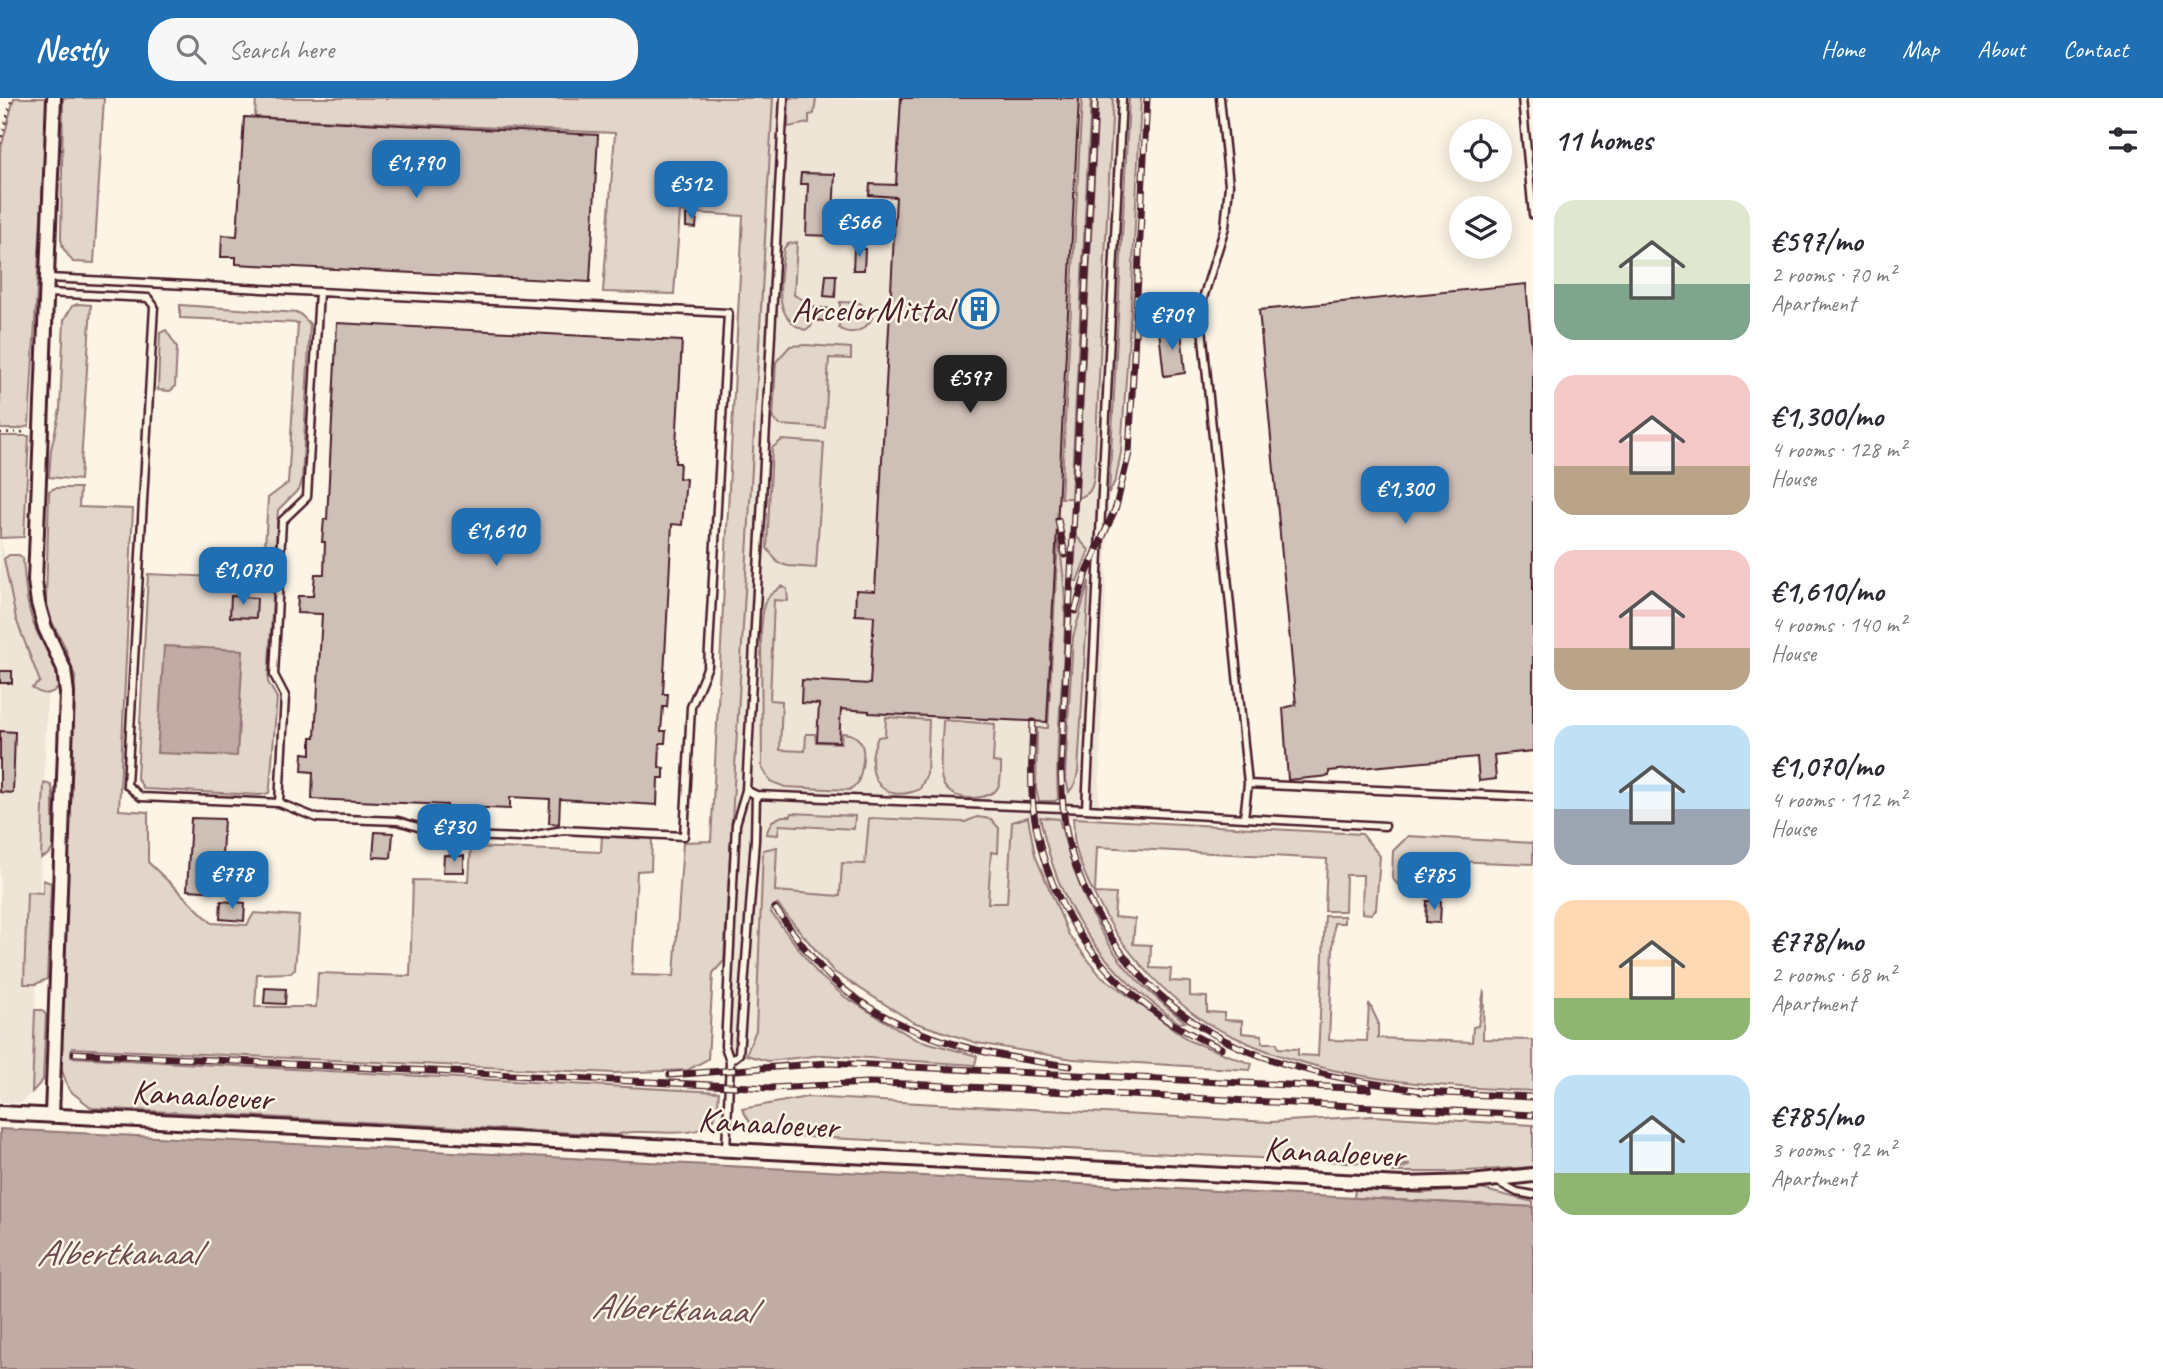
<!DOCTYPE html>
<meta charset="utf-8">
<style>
body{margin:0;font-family:Caveat,sans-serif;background:#f7f7f7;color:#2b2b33;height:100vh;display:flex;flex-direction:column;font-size:26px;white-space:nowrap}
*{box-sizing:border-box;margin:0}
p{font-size:23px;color:#7c7c81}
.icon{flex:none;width:38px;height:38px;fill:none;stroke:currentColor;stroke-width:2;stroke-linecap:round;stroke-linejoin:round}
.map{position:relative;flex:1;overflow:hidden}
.details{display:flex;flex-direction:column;background:#fff;width:630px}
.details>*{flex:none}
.controls{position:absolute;left:1449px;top:21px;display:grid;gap:14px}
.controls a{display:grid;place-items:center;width:63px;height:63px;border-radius:50%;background:#fff;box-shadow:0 4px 18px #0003;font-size:35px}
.price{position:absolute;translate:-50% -60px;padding:0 16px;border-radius:14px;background:#1f6fb2;color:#fff;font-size:23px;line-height:46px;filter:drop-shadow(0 2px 4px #0008)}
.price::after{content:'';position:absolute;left:50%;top:42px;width:21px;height:16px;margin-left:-10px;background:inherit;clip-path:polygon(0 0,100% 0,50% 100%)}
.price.selected{background:#222;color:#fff}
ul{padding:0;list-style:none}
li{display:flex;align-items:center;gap:21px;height:175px;padding:0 21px}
li span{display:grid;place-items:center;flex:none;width:196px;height:140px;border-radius:21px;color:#555}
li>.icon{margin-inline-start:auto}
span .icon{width:84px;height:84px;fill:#fffc;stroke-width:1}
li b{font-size:30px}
h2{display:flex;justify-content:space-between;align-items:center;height:84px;padding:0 21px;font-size:30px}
header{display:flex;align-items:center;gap:42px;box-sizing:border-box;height:98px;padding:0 35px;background:#1f6fb2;color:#fff}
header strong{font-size:33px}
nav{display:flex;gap:38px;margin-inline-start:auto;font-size:24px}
.search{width:490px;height:63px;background:#f7f7f7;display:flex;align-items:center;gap:18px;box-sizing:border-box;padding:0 24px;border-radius:28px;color:#7c7c81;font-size:26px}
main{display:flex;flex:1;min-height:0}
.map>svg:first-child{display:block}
.built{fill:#eee5d7}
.green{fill:#e2d5ca;stroke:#967a7a;stroke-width:2}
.water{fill:#c0aca5;stroke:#917474;stroke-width:2}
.building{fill:#cfc0b7;stroke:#4a1f2b;stroke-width:2}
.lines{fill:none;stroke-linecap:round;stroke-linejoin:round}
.service-casing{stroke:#4a1f2b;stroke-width:11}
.minor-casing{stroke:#4a1f2b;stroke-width:18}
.path{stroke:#4a1f2b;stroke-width:2.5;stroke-dasharray:2 5;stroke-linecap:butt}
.service{stroke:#fcf5e5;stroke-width:6}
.minor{stroke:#fcf5e5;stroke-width:12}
.rail-casing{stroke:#4a1f2b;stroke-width:7}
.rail{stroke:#fcf5e5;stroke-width:4.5;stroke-dasharray:13;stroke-linecap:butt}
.labels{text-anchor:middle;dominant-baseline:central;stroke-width:5;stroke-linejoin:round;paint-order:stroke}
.poi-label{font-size:35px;fill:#4a1f2b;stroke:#fcf5e5;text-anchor:end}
.street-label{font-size:35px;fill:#4a1f2b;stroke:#fcf5e5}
.water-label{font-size:37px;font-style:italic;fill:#6d4950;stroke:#fcf5e5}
</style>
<header>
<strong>Nestly</strong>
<div class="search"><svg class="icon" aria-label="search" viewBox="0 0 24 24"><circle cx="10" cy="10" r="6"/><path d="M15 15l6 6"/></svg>Search here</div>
<nav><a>Home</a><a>Map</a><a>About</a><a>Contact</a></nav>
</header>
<main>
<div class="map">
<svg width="1533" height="1271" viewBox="0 0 1533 1271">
<rect width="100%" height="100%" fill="#fcf5e5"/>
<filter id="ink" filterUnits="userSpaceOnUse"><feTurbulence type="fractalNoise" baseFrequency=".0143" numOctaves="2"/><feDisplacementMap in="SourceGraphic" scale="14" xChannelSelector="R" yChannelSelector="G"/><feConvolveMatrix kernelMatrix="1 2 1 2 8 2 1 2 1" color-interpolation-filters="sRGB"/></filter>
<g filter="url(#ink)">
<path class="built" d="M773 0H1129L1109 395 1098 721 1019 720 1010 737 1007 805H988L991 753 997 755 977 719 865 767 840 799 775 793 777 750 764 752 756 932 746 957 719 956Z
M0 440 19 511 48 582 32 994 21 1005 0 1004Z"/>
<path class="green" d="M14 0H48L29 328 18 331H0V54Z
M63 0H104L94 165 73 164 63 150 61 141Z
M256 0H773L724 863 713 875 708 961 688 972 614 975 72 950 71 959 719 994C718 1000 719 1010 716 1016 704 1048 644 1027 617 1037L92 1010 69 992 61 970 75 579 65 549 52 524 46 503 49 393 55 390H80L79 409 133 411 119 712 148 714V764L212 825 247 827 254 815 299 818 295 871 291 875 257 876 255 909H316L318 875 410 878 413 782 469 783 471 749 601 754 602 737 652 740 651 772 637 773 632 877 674 878 683 744 711 743 743 118 680 114 674 196 603 194 615 35 255 19Z
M789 0H816L814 16 809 17V25L788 29Z
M1082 0H1091L1071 400H1061Z
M1098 0H1113L1094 379C1092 392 1090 396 1078 400Z
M1129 0H1141L1131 209 1121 354 1116 381 1109 395Z
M797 144 794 197 807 204 806 224 812 225 811 229 805 232C770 220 781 178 784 150L788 146Z
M840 204 860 205 872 220C866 232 851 239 839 230Z
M78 206 91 207 80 382 49 379 51 352 60 311 64 222 72 208Z
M180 207 299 215 310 226 302 382 300 390 278 412 268 584 277 600 270 689 269 695 260 697 144 691 137 680 148 476 263 481 268 400 288 385 298 225 180 220Z
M166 232 177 249 175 289 170 293 158 292 160 235Z
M805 247 851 250V261L829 260 825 330 780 327 773 321 776 264 790 248Z
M0 338H29L24 439 0 440Z
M782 342 824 345 816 470 788 468 778 465 767 450 772 350Z
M1076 438 1089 452 1077 483H1074Z
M1058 442C1076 526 1053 615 1058 701L1055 703H1039L1036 691 1037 630H1048Z
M9 457H19L23 460C25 485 26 511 37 534 47 555 57 565 58 590 49 598 42 597 32 590L40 584 16 521 4 461Z
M1089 483 1078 674 1075 686 1069 694 1065 677 1073 539Z
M782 488 787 491 788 503 774 502 770 602 782 603 780 652 805 653 806 636H815L816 644 841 645 842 635C871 636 864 665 858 685L849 692 785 689 770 683 762 670 761 532 764 506 770 497Z
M886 619 929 622 927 676 920 691C879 709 862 673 878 639L885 638Z
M943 622 995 626 993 664 1001 665C1001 673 1002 685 997 691 984 705 946 703 942 682 938 669 943 637 943 622Z
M44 685 51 687 53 693V750L49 756 41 760Z
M791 715 855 718 854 731 779 727 778 737 766 736 772 723 782 718H791Z
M977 719 991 721 999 730 998 755 991 754 988 805H1007L1012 724 1028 719 1035 757 1069 837 1100 877 1190 943 1252 966 1250 972 1073 961 977 945 913 924 834 874 777 806 770 813 818 876 845 899 915 941 977 958 975 967 823 957 768 963 746 957 756 932 763 752 777 749 775 793 840 798 842 765 865 766 869 720 965 724Z
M1040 719 1059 721C1075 781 1095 840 1140 885 1154 899 1170 911 1185 924L1179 925C1162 912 1143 899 1128 884 1078 835 1054 788 1040 719Z
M1073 720 1362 736 1380 758 1376 811 1371 816 1362 815 1363 777H1346L1345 813H1325L1327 761 1097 749 1095 795 1116 796 1114 819 1135 821 1133 846 1151 847 1150 870 1171 871 1170 883 1190 884V898L1207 899V914L1224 915V922L1242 923V935L1262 937V945H1277L1278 950 1298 951V957L1318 958 1325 818H1344V825H1334L1329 942 1367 943 1369 905 1378 924V940L1472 944 1473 929 1478 928 1484 892 1483 941 1533 942V993C1435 988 1326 983 1237 940 1226 935 1214 930 1204 923 1173 902 1146 875 1124 846 1107 824 1080 773 1075 746 1073 738 1074 728 1073 720Z
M1408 738 1533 745V766L1421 762 1419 787H1398L1392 780 1393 753Z
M43 782 51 785 47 881 36 886H24L27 794 43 795Z
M35 912H42L46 917 43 982 32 994Z
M807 999 1270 1024 1373 1018 1533 1027V1069L1451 1074H1392L1410 1067 806 1039 754 1031 742 1011Z
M1355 1091 1421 1095 1481 1091 1533 1104V1109L1354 1100Z"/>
<path class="water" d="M164 548 243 552 237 658 157 655Z
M0 1031 1533 1109V1271H0Z"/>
<path class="building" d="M901 0H1079L1047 624 869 615V613L841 611 839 644 817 643 819 606 801 605 802 582 870 586 874 518 855 517 856 492 875 493 896 99 869 97 870 86 896 87Z
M244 19 598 37 590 184 236 166V159H221L222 137 237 138Z
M801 75 835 76 832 138 806 137 808 86H800Z
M686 117H697L696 130 686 129Z
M854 150 865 151 864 172H853Z
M826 177H836L835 199 824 198Z
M1526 186 1533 262V653L1494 657 1496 681 1479 683 1477 659 1329 673V678L1288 682 1283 610 1296 607 1259 212Z
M808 209 830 211 829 223 807 222Z
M337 225 682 243 675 365H680L679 380 686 381 682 427 672 426 663 596H668L667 609H663L661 633H666L665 645H660L659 669 664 670V680H658L657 707 560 701 559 726 549 725 550 701 510 699V711L464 709 462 732 446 731 447 707 312 701 313 674 302 673 303 655 311 656V639H315L322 516 297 515 298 498H313L315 476H324L325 444H322L324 421H327Z
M1181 231 1185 275 1164 278 1159 233Z
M231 498 257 500 256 520 230 519Z
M0 573H12V585H0Z
M0 633 15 634 13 695 0 694Z
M191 720 224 721 220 794 187 792Z
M375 734 393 735 391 760 373 759Z
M444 757 464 758V774H443Z
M221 803 245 805 244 823 220 821Z
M1427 803H1441L1440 825 1426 824Z
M265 890 286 891 285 906 264 905Z"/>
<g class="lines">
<g class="service-casing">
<path id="service" d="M1220 0 1229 87 1225 129 1200 210 1248 686 1244 720
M1522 0 1533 117
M49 180 728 215 708 568 691 609 684 738 563 732 519 740 444 737 398 723 317 720 279 705 285 598 274 577 282 423 307 399 319 194
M48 195 148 200 154 208 127 687 141 699 279 705
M1248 686 1533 699
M756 697 1086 711 1385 728
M1086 711 1122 0
M730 963 739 956 755 742 756 697 746 692 784 0
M726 1051 730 963 725 948 736 726 746 692
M1498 1084 1517 1094 1533 1097"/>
</g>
<g class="minor-casing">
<path id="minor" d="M0 1015 1402 1086 1472 1084 1533 1077
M52 1018 67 595 64 571 45 530 38 505 35 483 54 0"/>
</g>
<path class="path" d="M0 46 12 0
M0 335 28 334"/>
<use href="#service" class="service"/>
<use href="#minor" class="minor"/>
<g class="rail-casing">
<path id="rail" d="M1095 0 1061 672C1062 697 1063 722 1069 746 1089 823 1141 894 1210 934 1238 951 1273 963 1304 971 1345 983 1389 987 1430 994
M1058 422 1065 457
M1075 513 1085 479 1116 409 1129 355 1147 0
M1033 624C1032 652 1030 681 1033 709 1046 819 1119 909 1221 950
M775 810C793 834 810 860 832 881 896 940 987 958 1070 968
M74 955 771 990 868 985 907 986 1533 1017
M670 977 828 965 1369 991
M1421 994 1533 999"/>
</g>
<use href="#rail" class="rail"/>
</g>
</g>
<defs>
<g id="building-ring" transform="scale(2.0125)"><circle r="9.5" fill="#fcf5e5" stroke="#1f6fb2" stroke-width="1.5"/><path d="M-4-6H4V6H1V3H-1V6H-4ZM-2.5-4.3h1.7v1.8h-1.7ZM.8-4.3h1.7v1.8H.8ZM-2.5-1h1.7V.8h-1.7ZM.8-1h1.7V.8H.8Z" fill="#1f6fb2"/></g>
</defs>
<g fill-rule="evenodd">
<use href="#building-ring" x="979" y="211"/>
</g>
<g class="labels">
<g class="poi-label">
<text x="952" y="211">ArcelorMittal</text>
</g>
<g class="street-label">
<text transform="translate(202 997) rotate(3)">Kanaaloever</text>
<text transform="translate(768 1025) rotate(3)">Kanaaloever</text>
<text transform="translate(1334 1054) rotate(3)">Kanaaloever</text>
</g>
<g class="water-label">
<text x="117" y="1154">Albertkanaal</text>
<text transform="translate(672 1210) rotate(2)">Albertkanaal</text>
</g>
</g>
</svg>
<div class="controls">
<a><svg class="icon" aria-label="locate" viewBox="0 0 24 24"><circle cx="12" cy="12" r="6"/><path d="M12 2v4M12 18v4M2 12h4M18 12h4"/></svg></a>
<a><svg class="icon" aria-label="layers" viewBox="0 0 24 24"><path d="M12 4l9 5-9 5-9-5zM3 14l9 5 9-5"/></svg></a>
</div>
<b class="price" style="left:416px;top:102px">€1,790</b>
<b class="price" style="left:691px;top:123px">€512</b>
<b class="price" style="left:859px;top:161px">€566</b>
<b class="price" style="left:1172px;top:254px">€709</b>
<b class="price selected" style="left:970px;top:317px">€597</b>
<b class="price" style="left:1405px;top:428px">€1,300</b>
<b class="price" style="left:496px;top:470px">€1,610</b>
<b class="price" style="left:243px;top:509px">€1,070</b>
<b class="price" style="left:454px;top:766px">€730</b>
<b class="price" style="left:232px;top:813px">€778</b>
<b class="price" style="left:1434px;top:814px">€785</b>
</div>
<section class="details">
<h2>11 homes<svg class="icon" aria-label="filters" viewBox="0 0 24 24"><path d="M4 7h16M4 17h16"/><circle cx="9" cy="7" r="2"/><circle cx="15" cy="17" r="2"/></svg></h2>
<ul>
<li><span style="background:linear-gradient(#dfe7d0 60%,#7fa58c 0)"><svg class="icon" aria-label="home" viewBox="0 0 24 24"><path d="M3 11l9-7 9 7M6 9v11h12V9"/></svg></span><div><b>€597/mo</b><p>2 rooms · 70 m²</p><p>Apartment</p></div></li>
<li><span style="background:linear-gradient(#f6c9c9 65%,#b9a48a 0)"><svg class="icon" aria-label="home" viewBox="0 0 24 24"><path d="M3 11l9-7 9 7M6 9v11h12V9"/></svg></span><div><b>€1,300/mo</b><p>4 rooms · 128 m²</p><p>House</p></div></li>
<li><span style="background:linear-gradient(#f6c9c9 70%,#b9a48a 0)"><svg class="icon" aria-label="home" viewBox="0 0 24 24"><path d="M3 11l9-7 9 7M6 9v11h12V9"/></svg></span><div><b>€1,610/mo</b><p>4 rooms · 140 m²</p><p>House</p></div></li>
<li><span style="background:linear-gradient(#bfe0f5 60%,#9aa5b1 0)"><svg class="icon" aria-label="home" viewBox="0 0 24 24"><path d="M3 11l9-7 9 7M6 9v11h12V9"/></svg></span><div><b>€1,070/mo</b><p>4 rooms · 112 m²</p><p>House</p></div></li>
<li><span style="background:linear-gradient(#ffd9b3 70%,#8fb573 0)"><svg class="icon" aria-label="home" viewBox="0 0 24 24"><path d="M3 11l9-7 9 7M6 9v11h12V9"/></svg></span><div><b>€778/mo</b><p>2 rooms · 68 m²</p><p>Apartment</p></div></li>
<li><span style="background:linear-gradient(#bfe0f5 70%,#8fb573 0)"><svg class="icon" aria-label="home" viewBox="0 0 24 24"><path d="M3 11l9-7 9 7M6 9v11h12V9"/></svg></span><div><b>€785/mo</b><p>3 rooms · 92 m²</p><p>Apartment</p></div></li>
</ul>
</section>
</main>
